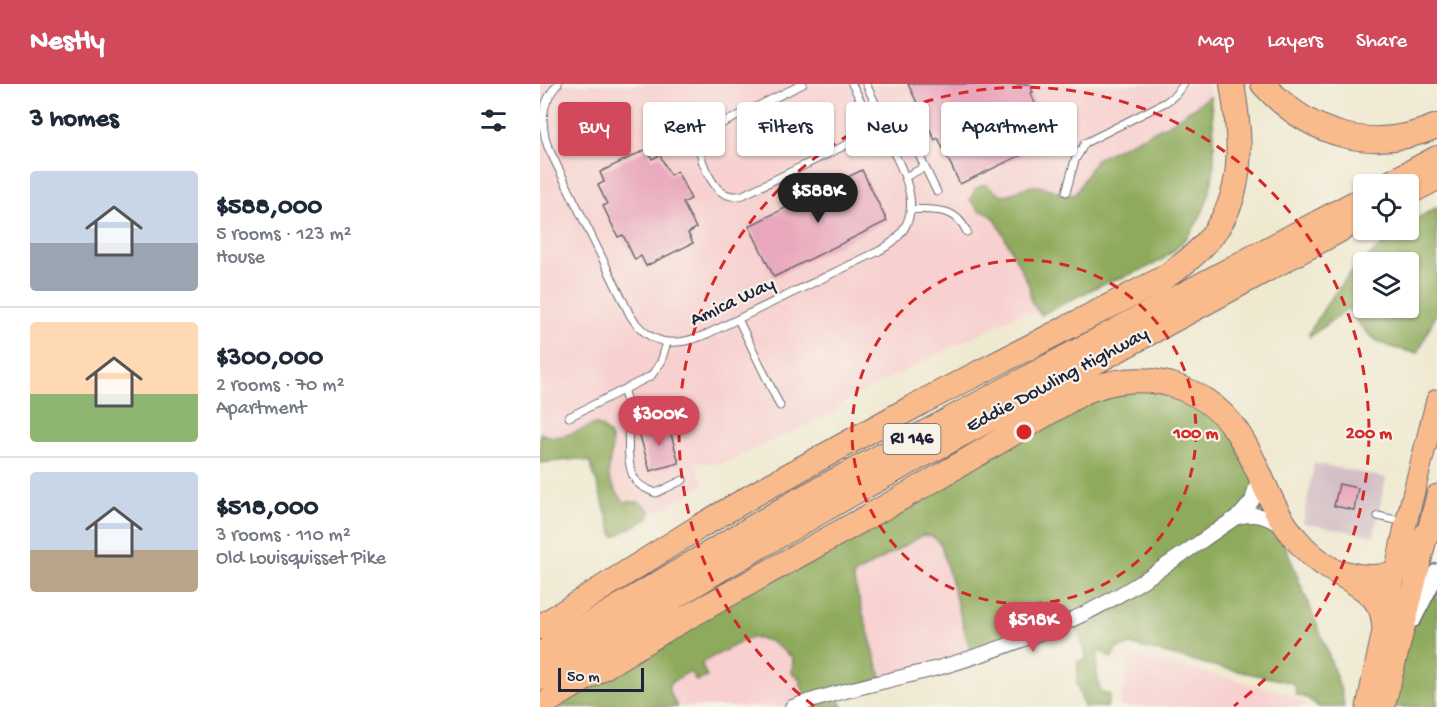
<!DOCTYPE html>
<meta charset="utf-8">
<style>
body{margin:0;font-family:"Gochi Hand",sans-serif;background:#f6f6f7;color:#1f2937;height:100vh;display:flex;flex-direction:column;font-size:22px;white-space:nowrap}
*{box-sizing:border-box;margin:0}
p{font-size:20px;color:#747a83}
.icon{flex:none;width:33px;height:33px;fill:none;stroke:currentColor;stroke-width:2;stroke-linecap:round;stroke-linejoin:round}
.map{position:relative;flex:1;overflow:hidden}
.details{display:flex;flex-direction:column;background:#fff;width:540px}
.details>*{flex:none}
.hud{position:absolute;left:18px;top:18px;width:570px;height:54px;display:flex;gap:12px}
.controls{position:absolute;left:813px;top:90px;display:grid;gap:12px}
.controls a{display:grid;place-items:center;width:66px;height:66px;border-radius:6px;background:#fff;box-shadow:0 2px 4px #0004;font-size:30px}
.scale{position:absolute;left:18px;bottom:15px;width:86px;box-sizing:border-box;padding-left:6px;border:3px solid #22223b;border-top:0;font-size:16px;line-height:21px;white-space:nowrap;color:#22223b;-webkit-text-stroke:4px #f7f3e8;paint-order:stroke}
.price{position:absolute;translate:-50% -51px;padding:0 14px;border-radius:21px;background:#d1495b;color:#fff;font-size:20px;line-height:39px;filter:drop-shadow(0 2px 3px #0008)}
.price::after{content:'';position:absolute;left:50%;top:36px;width:18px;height:14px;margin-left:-9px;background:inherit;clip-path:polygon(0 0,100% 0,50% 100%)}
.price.on{background:#222;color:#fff}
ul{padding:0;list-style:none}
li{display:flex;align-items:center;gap:18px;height:150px;padding:0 30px}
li+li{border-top:2px solid #e0e1e3}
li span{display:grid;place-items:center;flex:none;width:168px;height:120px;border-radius:6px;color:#555}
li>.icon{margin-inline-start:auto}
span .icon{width:72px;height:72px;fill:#fffc;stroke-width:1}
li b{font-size:26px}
h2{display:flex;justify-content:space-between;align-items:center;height:72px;padding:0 30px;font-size:26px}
.chip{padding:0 21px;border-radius:6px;background:#fff;box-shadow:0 2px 4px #0004;font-size:21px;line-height:54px}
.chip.on{background:#d1495b;color:#fff}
header{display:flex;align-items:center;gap:36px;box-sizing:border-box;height:84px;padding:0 30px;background:#d1495b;color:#fff}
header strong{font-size:28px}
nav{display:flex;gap:33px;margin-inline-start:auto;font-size:21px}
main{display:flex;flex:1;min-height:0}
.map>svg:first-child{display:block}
.built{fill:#f7d0cf}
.industrial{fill:#d2bec5}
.forest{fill:#8eaa5c;stroke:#58664c;stroke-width:1.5;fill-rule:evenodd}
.building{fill:#e9a7bc}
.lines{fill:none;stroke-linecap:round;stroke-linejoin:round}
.service-casing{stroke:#6a686f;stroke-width:9}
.minor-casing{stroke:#6a686f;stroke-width:16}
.tertiary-casing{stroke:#6a686f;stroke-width:19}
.primary-casing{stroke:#6a686f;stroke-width:23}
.motorway-casing{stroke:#6a686f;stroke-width:26}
.service{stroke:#fff;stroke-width:7}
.minor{stroke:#fff;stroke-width:14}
.tertiary{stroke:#fff;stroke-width:16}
.primary{stroke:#fabb8c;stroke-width:21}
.motorway{stroke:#fabb8c;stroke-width:24}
.ring{fill:none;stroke:#d62828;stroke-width:3;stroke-dasharray:10 8}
.labels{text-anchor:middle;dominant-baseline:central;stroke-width:4.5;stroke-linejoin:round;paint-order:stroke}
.shield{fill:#f7f3e8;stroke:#62616f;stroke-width:1.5}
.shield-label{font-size:18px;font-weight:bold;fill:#22223b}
.street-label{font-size:20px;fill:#22223b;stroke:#f7f3e8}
.centre{fill:#d62828;stroke:#f7f3e8;stroke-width:3}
.ring-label{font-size:18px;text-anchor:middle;font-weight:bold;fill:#d62828;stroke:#f7f3e8;stroke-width:4.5;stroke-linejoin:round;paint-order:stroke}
</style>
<header>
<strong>Nestly</strong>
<nav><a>Map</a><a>Layers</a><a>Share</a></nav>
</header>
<main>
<section class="details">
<h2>3 homes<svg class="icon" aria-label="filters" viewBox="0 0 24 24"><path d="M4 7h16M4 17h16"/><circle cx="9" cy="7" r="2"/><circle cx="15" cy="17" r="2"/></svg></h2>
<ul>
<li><span style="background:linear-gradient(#c9d6e8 60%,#9aa5b1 0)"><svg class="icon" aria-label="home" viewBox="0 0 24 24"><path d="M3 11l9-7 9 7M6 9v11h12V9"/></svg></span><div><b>$588,000</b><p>5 rooms · 123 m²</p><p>House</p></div></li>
<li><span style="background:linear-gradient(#ffd9b3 60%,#8fb573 0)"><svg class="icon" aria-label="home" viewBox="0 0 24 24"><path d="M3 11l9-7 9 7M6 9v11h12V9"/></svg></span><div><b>$300,000</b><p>2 rooms · 70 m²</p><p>Apartment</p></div></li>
<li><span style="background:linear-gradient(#c9d6e8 65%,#b9a48a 0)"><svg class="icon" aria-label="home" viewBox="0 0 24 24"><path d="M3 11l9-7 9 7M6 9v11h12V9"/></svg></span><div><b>$518,000</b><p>3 rooms · 110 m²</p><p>Old Louisquisset Pike</p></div></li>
</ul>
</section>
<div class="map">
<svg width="897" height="623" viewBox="0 0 897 623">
<rect width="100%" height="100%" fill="#f7f3e8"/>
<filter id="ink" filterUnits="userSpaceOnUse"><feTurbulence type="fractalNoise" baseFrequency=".0167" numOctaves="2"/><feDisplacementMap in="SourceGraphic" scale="12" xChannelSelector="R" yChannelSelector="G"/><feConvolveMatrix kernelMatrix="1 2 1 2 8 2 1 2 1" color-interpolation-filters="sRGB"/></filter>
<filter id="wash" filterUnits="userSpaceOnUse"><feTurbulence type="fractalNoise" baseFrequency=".008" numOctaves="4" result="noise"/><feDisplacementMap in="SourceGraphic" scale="24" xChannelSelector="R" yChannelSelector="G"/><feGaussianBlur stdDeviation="1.35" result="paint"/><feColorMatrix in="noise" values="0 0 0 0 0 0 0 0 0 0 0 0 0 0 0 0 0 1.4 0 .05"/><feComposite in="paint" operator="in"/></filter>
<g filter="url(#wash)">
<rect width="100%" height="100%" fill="#efe9d0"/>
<path class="built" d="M0 0H668L670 12 631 39 556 75 536 109 527 112 511 105 494 102 470 111 455 109 447 128 456 136 489 201 492 217 501 231 482 228 305 317 291 330 182 380 160 378 154 380 163 395V401L116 429H111L104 419 99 417 85 418 73 404 69 390 73 358 60 342 56 340 24 353 6 352 0 349Z
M382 451 394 453 400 461 432 573 341 593 313 494 315 491Z
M211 553 230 557 253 574 252 589 258 593 268 618 262 623H137L128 604 130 599 148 588 167 590 162 580 164 577Z
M591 571 745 608 767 623H579Z"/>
<path class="industrial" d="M774 379 846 394 834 452 763 439Z"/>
<path class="forest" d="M670 12C679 74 679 135 623 175 604 188 580 193 559 202 540 211 521 221 501 231L491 217 489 201 456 136 447 128 440 127 430 116 436 104 446 100C468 122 472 104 494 102 505 101 517 108 527 112L536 109 556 75 631 39Z
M897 123V227L878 269C842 263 827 256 808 224L770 253 769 249 788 218 809 191 858 146H868L869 139ZM824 178H868V224H824Z
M571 301 676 315 739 446 787 566 802 610 804 623H779L767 614 756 611 755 601 750 598 678 583 593 561 577 564 571 574 559 566C555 580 556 594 561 608L570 611 567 623H544L537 601 538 577 547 575 536 540 432 573 401 461 394 453 383 451 315 490 313 494 341 593 299 613 303 623H262L268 618 258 593 252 589 253 574 230 557 211 553 164 577 162 581 167 593 156 597 152 590 148 588 130 599 128 604 137 623H3Z
M56 340C85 356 65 371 69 393 72 403 78 410 84 418 99 417 103 417 111 429L109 434 74 453 50 378 38 375 0 379V349C18 359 38 346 56 340Z
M897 493V623H849L867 550Z"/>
<g id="blocks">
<path class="building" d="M368 0H489L493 8 490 9 513 56 420 100 398 54 395 56Z
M107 65 112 75 120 71 130 91 137 87 151 115 143 119 156 144 148 149 153 159 106 182 101 172 95 176 83 151 78 153 63 122 67 120 58 101 64 98 60 88Z
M322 86 347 137 234 193 209 142Z
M128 339 139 379 110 387 99 348Z
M799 400 818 404 814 426 794 422Z"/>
</g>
</g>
<g filter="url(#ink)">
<use href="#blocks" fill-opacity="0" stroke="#6a686f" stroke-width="1.5"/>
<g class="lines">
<g class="service-casing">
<path id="service" d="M18 0C1 18 0 40 8 63L90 231C110 262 134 264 167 250L339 167C400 134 358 78 335 34L327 29 312 0
M263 0 175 43C156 53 158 71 167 88 175 104 184 116 203 111L341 44
M326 0 337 23 335 34
M362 36 397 108
M365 93 385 83
M526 108 535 76 545 59 626 18 635 11 644 0
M371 125C396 127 415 122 427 148
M198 235 240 322
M83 306C95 332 81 377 96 397 100 403 109 406 116 409L143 396
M29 333 111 292 121 278 127 258
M838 432 865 438"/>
</g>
<g class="minor-casing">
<path id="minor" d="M698 433C715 428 728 433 742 442
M252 623C300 606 349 597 398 584 436 573 473 560 510 545 582 517 638 472 701 430L712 417 718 395"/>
</g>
<g class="tertiary-casing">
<path id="tertiary" d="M873 535 897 488"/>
</g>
<g class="primary-casing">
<path id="primary" d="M827 623 864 447 897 316
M844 623 897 411"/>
</g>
<g class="motorway-casing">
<path id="motorway" d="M723 0C770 52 832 70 897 42
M848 100 897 74
M868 109 897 94
M805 489C846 500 870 489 887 449
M0 543 159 443 224 405 382 318 620 196C702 146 707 88 692 0
M130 543 390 398 542 309C601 281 672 300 704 359 722 390 732 428 756 455 766 467 778 477 791 485 814 499 843 509 844 541
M0 570 257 417 824 114
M0 594 182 484 322 404 824 133
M0 622 143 535"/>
</g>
<use href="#service" class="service"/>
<use href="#minor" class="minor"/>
<use href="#tertiary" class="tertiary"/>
<use href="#primary" class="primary"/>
<use href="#motorway" class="motorway"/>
</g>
</g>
<g class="ring">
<circle cx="484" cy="348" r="172"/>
<path d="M274 622A345 345 0 1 1 694 622"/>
</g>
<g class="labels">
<rect class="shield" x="343.5" y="340" width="57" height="30" rx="4.5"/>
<g class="shield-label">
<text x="372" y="355">RI 146</text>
</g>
<g class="street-label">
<text transform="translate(193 219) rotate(-25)">Amica Way</text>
<text transform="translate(518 297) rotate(-28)">Eddie Dowling Highway</text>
</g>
</g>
<circle cx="484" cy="348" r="9" class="centre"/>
<g class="ring-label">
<text x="656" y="354">100 m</text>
<text x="829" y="354">200 m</text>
</g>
</svg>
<div class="controls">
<a><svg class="icon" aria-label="locate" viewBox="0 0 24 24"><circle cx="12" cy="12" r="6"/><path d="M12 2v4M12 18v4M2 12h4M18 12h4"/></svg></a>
<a><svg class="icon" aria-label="layers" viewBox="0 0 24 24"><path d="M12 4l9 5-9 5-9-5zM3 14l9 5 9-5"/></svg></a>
</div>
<div class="scale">50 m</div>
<b class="price on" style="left:278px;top:140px">$588K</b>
<b class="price" style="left:119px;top:363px">$300K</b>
<b class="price" style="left:493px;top:569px">$518K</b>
<div class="hud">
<a class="chip on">Buy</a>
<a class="chip">Rent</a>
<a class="chip">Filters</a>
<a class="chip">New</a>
<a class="chip">Apartment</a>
</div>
</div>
</main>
